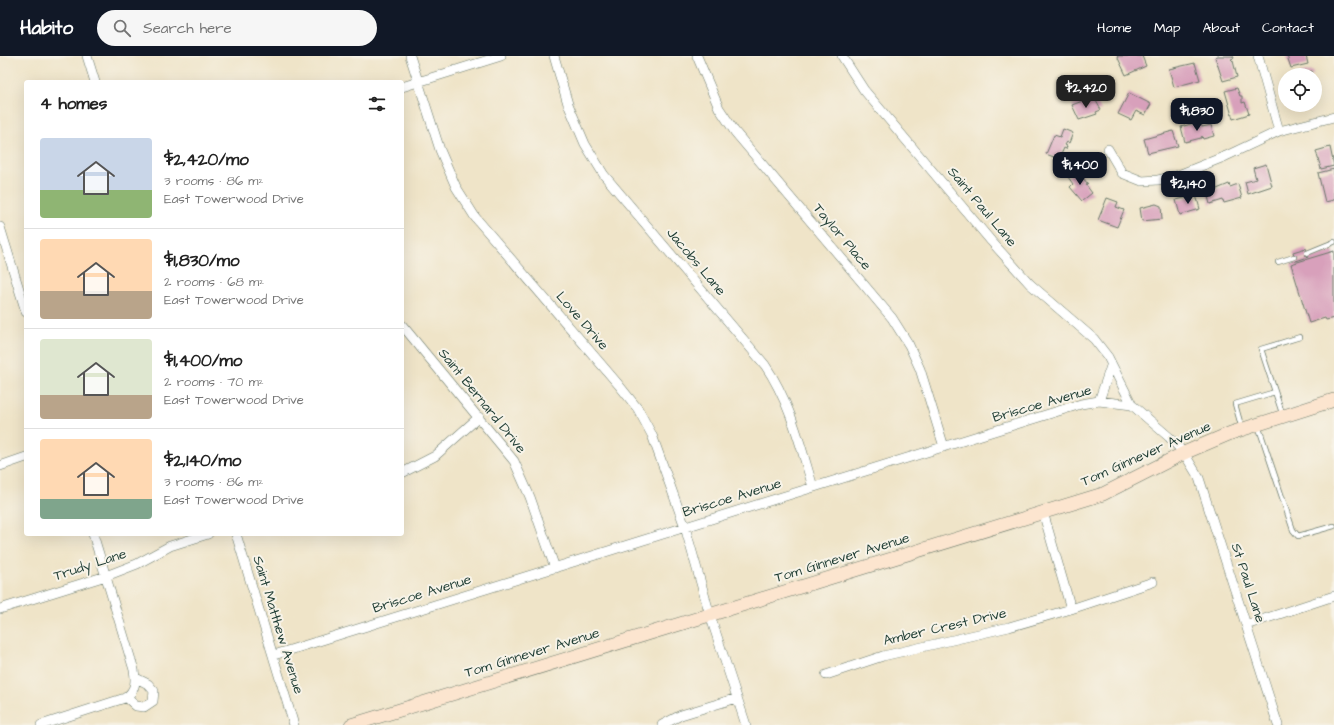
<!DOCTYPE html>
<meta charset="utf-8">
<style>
body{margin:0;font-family:"Architects Daughter",sans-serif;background:#f6f6f6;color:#222;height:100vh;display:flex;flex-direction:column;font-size:15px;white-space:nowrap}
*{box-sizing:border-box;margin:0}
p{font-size:13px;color:#767676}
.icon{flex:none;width:22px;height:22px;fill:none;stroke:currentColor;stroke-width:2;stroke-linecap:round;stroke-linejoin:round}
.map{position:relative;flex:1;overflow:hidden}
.panel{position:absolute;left:24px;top:24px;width:380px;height:456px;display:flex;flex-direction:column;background:#fff;border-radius:4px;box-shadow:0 4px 16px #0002}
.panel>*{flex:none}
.controls{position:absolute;left:1278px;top:12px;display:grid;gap:8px}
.controls a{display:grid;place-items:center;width:44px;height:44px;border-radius:50%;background:#fff;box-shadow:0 4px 16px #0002;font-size:20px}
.price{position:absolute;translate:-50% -34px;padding:0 9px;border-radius:8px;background:#111827;color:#fff;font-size:13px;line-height:26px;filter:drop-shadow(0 1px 2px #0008)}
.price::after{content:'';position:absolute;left:50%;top:24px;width:12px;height:9px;margin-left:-6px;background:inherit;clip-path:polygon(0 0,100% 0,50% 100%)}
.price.on{background:#222;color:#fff}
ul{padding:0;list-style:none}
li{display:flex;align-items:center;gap:12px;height:100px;padding:0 16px}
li+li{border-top:1px solid #e0e0e0}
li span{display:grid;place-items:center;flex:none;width:112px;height:80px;border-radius:4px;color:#555}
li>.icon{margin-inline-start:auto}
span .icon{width:48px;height:48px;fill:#fffc;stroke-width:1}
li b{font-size:17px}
h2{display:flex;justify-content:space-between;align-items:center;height:48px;padding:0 16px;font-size:17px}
header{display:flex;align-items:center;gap:24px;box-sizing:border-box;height:56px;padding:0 20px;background:#111827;color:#fff}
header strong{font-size:19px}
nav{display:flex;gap:22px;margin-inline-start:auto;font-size:14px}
.search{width:280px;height:36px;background:#f6f6f6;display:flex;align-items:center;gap:10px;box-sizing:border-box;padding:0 14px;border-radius:22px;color:#767676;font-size:15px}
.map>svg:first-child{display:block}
.building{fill:#d8a0bb}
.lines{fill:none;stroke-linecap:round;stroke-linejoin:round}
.service-casing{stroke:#687768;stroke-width:6}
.minor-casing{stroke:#687768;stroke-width:10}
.secondary-casing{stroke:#687768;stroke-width:14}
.service{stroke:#fff;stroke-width:4.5}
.minor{stroke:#fff;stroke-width:9}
.secondary{stroke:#fce5cf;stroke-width:13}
.labels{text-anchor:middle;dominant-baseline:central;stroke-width:4;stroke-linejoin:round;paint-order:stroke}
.street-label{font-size:14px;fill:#1f3d34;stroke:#f7f3e8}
</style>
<header>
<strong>Habito</strong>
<div class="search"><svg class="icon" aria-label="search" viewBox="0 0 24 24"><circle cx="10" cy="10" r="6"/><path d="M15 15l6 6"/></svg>Search here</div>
<nav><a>Home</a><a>Map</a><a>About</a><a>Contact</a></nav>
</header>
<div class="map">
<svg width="1334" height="669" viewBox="0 0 1334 669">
<rect width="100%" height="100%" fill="#f7f3e8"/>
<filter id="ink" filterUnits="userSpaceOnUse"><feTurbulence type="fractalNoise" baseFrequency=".025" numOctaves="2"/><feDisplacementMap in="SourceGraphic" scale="8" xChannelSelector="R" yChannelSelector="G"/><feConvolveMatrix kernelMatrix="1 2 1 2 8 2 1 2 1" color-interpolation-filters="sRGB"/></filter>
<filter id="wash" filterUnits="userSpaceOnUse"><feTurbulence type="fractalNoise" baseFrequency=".012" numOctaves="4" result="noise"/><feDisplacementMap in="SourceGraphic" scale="16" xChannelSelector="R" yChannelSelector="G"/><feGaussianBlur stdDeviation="0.9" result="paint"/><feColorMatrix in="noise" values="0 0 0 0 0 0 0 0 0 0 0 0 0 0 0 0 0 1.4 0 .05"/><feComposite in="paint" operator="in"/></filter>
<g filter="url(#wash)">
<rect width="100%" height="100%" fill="#efe4c8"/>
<g id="blocks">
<path class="building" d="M1117 0H1142L1146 10 1126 19Z
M1218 0H1233L1234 2 1231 3 1233 5 1237 21 1223 25 1215 1Z
M1287 0H1306L1308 8 1291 12Z
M1195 7 1200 24 1174 31 1169 13Z
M1312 15 1313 19H1299V18Z
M1237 32 1240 40H1242V47L1245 46 1249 58 1233 63 1225 35Z
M1129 37 1151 48 1145 59 1136 55 1131 64 1118 58Z
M1095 43 1101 54 1096 56 1097 58 1079 64 1072 49 1085 44 1087 47Z
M1200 65 1202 71 1211 69 1214 80 1203 83 1202 80 1201 82 1185 86 1181 71Z
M1063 73 1073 77 1069 87 1067 86 1065 89 1067 90 1066 93 1064 92 1059 103 1046 98 1054 79 1060 81Z
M1173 75 1178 90 1148 97 1144 83Z
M1330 91 1334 110 1321 113 1316 95Z
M1266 108 1272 130 1248 138 1245 126 1256 123 1253 112Z
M1334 113V144L1325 146 1318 117Z
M1076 114 1088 128 1086 129 1092 137 1082 145 1070 131 1073 128 1068 121Z
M1229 128 1230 131 1238 128 1242 142 1224 147 1223 144 1210 148 1207 137Z
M1196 139 1200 153 1180 159 1176 144Z
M1107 142 1118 146 1116 151 1124 154 1117 171 1098 164Z
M1156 148 1161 150 1162 163 1142 165 1140 152Z
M1306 192 1308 201 1296 205 1293 196Z
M1334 195V262L1326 264 1325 262 1309 267 1291 208Z"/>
</g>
</g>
<g filter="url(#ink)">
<use href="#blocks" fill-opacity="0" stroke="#687768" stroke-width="1"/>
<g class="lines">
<g class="service-casing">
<path id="service" d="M1307 197 1334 186
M1278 206 1294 201
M1283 360 1261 293 1300 281
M1258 369 1293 474 1298 480 1334 470
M1242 373 1235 348 1275 336"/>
</g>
<g class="minor-casing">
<path id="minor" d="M87 0 95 26
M410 0 440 94 456 131 475 161 618 328 638 353 652 379 685 471 710 559 746 669
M554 0 568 48 585 88 604 119 765 309C790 346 800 388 813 431
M697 0 719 52 735 76 892 262 909 289 920 313 944 391
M842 0 864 34 991 185 1030 228 1094 283 1108 301 1132 349
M1258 0 1279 75
M402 31 501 0
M1108 93 1122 117 1142 125 1158 124 1176 120 1226 100 1279 75 1334 61
M0 171 26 256
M402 269 514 405 530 441 555 512
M1099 345 1111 310
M0 410 26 401
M402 417 435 400 479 361
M1043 456 1071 553
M236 478 294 669
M0 553 106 520 137 508 170 490 208 478
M1246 569 1334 540
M274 599 1081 348 1099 345 1132 349 1169 381 1184 397 1199 422 1278 669
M826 619 883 600 1009 571 1071 553 1153 526
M126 641 136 650 144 651 153 645 154 635 148 628 136 622
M41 669 125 642C136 635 136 625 134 614L93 478
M662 669 681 659 737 642"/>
</g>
<g class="secondary-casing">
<path id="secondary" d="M351 669 1103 438 1184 397 1231 377 1334 344"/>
</g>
<use href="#service" class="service"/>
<use href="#minor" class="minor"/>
<use href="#secondary" class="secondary"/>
</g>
</g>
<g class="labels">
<g class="street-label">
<text transform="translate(982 151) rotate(50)">Saint Paul Lane</text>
<text transform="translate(842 181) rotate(50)">Taylor Place</text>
<text transform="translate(696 206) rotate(50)">Jacobs Lane</text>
<text transform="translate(582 265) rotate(49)">Love Drive</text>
<text transform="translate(482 345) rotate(51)">Saint Bernard Drive</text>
<text transform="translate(1042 348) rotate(-16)">Briscoe Avenue</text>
<text transform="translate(1146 398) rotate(-24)">Tom Ginnever Avenue</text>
<text transform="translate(732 442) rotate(-17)">Briscoe Avenue</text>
<text transform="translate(842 502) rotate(-17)">Tom Ginnever Avenue</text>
<text transform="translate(90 509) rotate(-18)">Trudy Lane</text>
<text transform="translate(1248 527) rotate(72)">St Paul Lane</text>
<text transform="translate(422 538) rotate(-17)">Briscoe Avenue</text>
<text transform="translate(278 569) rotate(73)">Saint Matthew Avenue</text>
<text transform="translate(945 571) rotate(-13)">Amber Crest Drive</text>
<text transform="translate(532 597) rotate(-17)">Tom Ginnever Avenue</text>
</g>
</g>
</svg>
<div class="controls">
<a><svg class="icon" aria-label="locate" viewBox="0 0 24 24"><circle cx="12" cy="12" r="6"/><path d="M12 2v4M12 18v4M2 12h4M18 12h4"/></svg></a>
</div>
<b class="price on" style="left:1086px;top:53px">$2,420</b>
<b class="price" style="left:1197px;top:76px">$1,830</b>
<b class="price" style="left:1080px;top:130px">$1,400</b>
<b class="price" style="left:1188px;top:149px">$2,140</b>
<section class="panel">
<h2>4 homes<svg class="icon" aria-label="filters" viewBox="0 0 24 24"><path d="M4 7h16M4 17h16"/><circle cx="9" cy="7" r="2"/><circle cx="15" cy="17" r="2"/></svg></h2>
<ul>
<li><span style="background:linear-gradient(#c9d6e8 65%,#8fb573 0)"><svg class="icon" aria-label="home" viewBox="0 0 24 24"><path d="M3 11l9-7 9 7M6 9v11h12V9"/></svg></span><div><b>$2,420/mo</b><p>3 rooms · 86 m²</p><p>East Towerwood Drive</p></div></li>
<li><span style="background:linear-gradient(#ffd9b3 65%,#b9a48a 0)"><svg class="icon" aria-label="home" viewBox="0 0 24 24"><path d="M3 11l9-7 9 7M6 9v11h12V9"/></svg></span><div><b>$1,830/mo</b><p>2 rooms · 68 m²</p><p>East Towerwood Drive</p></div></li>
<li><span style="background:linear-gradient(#dfe7d0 70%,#b9a48a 0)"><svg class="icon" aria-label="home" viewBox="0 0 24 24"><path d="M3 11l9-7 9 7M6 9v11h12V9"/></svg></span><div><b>$1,400/mo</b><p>2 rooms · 70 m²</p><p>East Towerwood Drive</p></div></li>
<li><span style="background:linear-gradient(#ffd9b3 75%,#7fa58c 0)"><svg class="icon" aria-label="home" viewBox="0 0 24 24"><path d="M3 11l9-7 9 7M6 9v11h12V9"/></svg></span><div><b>$2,140/mo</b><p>3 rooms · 86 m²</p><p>East Towerwood Drive</p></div></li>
</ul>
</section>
</div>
